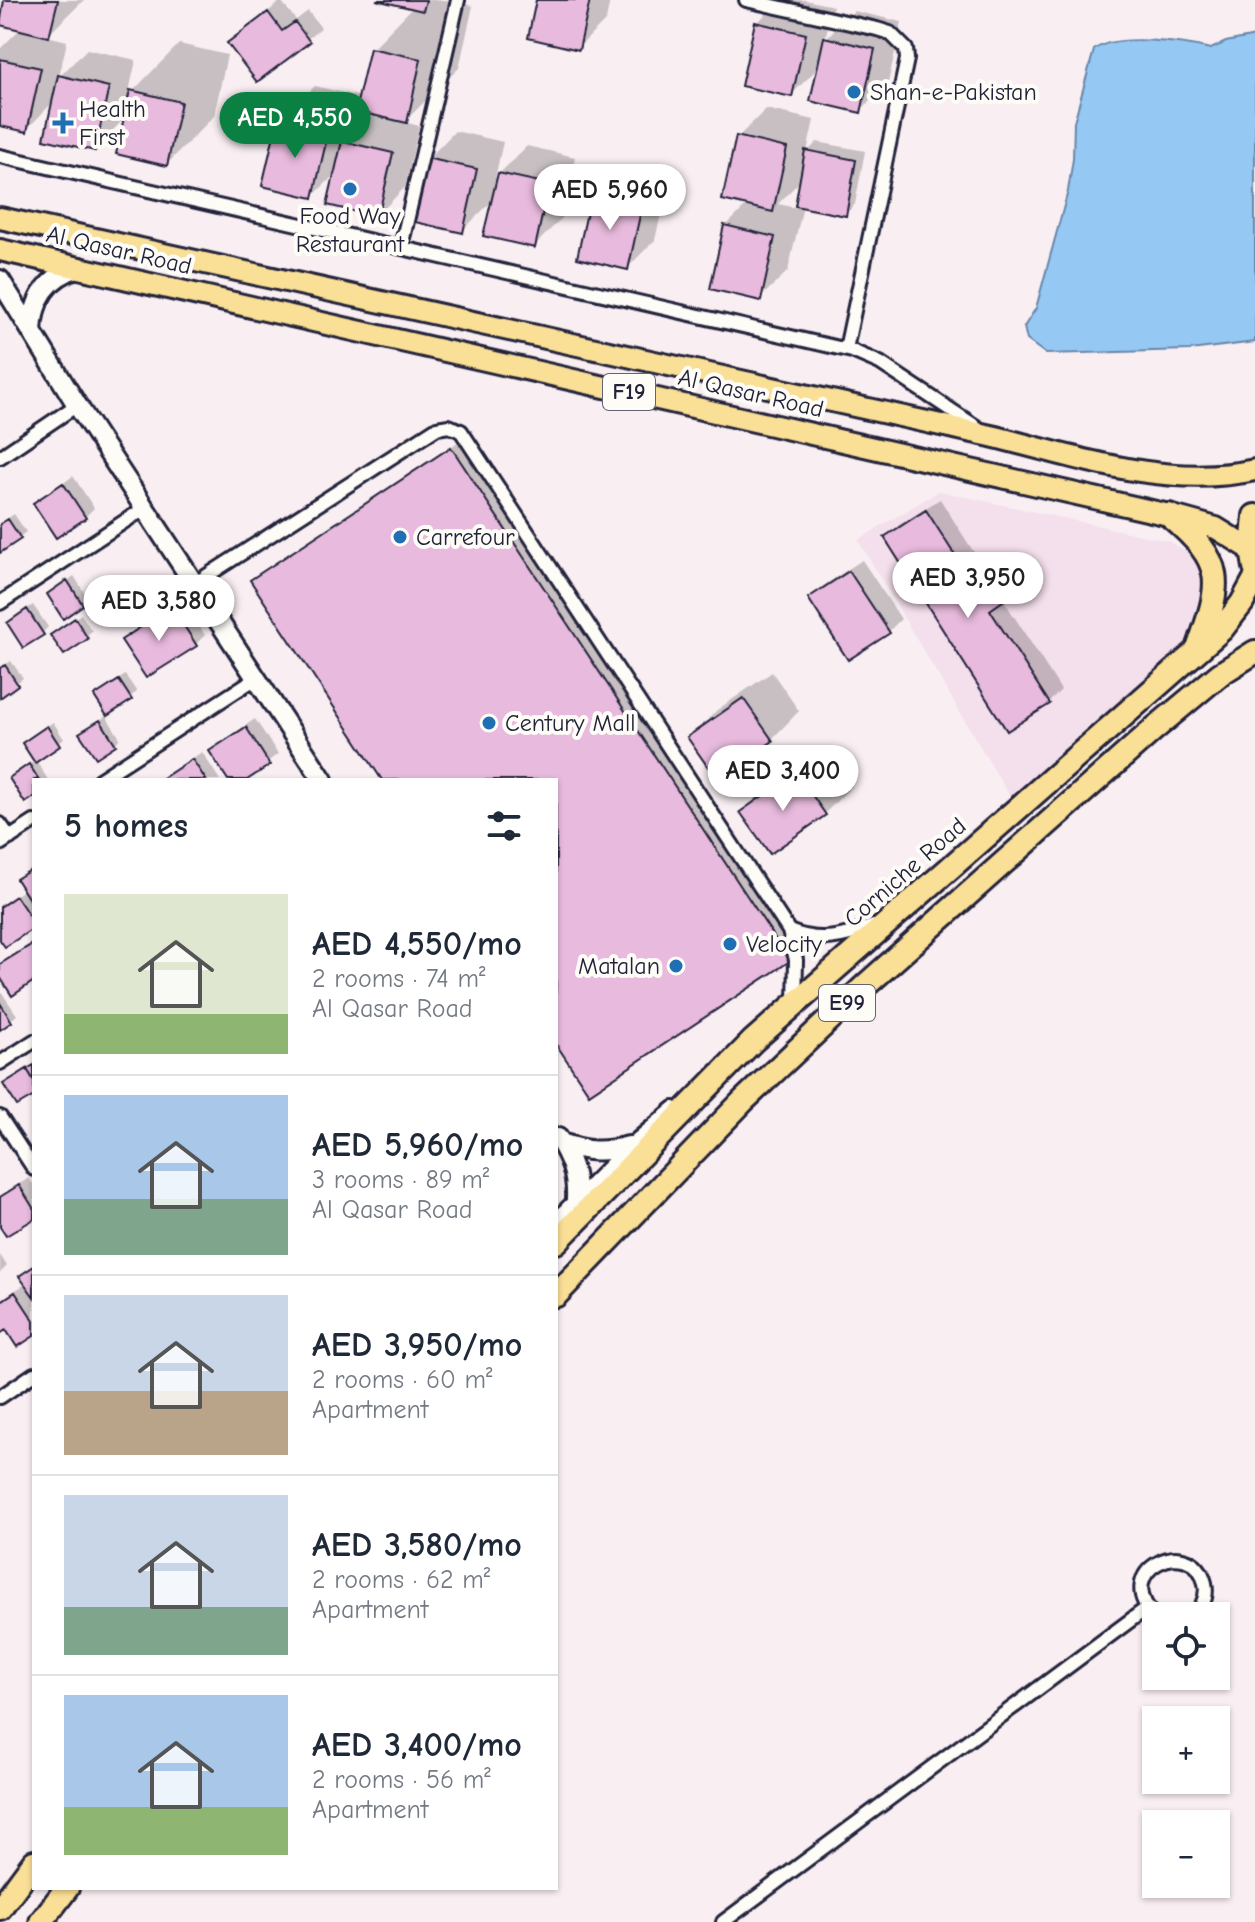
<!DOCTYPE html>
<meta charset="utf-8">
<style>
body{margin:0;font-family:"Comic Neue",sans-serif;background:#f2f2f3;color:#1f2937;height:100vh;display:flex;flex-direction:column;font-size:30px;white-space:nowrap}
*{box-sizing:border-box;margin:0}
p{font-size:26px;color:#747a83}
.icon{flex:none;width:44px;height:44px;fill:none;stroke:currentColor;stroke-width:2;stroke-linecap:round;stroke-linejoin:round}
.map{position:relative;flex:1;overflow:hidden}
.sheet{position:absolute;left:32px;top:778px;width:526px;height:1112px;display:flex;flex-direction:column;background:#fff;border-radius:0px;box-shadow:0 2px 6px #0004}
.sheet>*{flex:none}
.tools{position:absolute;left:1142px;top:1602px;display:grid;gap:16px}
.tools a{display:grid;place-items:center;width:88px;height:88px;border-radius:0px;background:#fff;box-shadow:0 2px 6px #0004;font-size:40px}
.price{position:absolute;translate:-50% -68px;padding:0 18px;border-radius:28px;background:#fff;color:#222;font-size:26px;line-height:52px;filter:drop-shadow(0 2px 4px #0008)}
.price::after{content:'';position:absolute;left:50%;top:48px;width:24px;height:18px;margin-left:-12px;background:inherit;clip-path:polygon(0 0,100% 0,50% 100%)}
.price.active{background:#0b8043;color:#fff}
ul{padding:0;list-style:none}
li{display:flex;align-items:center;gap:24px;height:200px;padding:0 32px}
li+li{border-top:2px solid #e0e1e3}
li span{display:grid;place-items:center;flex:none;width:224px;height:160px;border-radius:0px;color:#555}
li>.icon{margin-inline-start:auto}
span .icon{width:96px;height:96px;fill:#fffc;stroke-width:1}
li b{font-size:34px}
h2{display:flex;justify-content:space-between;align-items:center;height:96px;padding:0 32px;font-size:34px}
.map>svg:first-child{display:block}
.built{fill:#f4dfec}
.water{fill:#95c9f3;stroke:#6786a9;stroke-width:2}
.shadow{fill:#0003;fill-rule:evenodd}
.building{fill:#e8badd;stroke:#22223b;stroke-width:2}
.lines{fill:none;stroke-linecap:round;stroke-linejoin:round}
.street-casing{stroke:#22223b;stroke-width:18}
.secondary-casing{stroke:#22223b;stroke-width:24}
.primary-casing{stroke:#22223b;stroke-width:26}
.highway-casing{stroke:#22223b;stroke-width:28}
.street{stroke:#fdfcf7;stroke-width:12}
.secondary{stroke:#fdfcf7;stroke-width:18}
.primary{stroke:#fadf96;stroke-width:20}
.highway{stroke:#fadf96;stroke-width:22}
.poi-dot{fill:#1f6fb2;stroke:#fdfcf7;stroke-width:3}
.labels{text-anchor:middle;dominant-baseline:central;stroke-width:8;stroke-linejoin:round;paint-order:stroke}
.shield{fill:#fdfcf7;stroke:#646373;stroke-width:2}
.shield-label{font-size:22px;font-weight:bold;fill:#22223b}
.poi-label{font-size:24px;fill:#22223b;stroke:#fdfcf7;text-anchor:start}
.street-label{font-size:24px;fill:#22223b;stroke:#fdfcf7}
</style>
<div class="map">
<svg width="1255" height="1922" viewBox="0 0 1255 1922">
<rect width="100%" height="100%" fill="#f9eff2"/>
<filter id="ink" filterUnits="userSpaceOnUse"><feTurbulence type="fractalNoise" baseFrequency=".0125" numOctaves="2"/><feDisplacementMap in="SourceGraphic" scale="16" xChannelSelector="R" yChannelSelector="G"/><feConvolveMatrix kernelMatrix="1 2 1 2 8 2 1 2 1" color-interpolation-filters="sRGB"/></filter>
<g filter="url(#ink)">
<path class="built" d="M939 491 1168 541 1184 550 1198 564 1208 581 1194 640 1013 802 858 540Z"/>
<path class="water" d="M1255 36V342L1190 350 1046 354 1027 340 1024 327 1036 308 1068 191 1073 159 1074 122 1094 50C1114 32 1186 43 1211 49L1226 42Z"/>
<path class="shadow" d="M6 0H84L47 36 67 41 59 77 87 49 136 60 128 96 179 44 227 55 214 116 167 164 127 116 94 149 54 101 26 130 0 124V49L21 28Z
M385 0H445L473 6 459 68 404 122 419 126 405 187 378 215 337 172 313 196 278 123 315 86 361 97 372 49 413 7ZM360 110 373 113 356 130Z
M539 0H610L606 20 578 48Z
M780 0H805L833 6 825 39 854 11 902 22 888 83 860 111 819 67 791 95 757 23Z
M281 1 296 20 308 11 321 28 257 79 230 43Z
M766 109 814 120 807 152 817 142 865 151 855 204 846 214 803 206 788 271 760 298 726 226 748 204 738 137ZM802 179 797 208 778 204Z
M455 131 503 142 495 178 527 146 575 157 562 218 534 246 494 199 462 231 428 159Z
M621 168 669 179 655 240 627 268 593 195Z
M458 442 795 954 589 1091 556 1040V780H384L252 580Z
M73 476 94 508 85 517 36 503Z
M940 499 991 579 1008 568 1018 584 1003 599 1061 690 1049 702 887 537 899 525Z
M14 514 26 532 0 551V524Z
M862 560 901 619 888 632 810 598 823 586Z
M74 576 88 598 82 604 50 594Z
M182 599 205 635 196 644 124 640 133 631Z
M33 605 48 627 42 633 15 617Z
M81 614 92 631 64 652 52 635Z
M11 661 23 678 0 695V668Z
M772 672 799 711 772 739 717 777 690 738 717 710Z
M125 675 137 692 108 713 96 696Z
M106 716 120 738 115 744 88 728Z
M255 719 278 754 243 780H230L211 751 221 742Z
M53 722 64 739 36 760 48 780H34V794L11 778 36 760 24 743Z
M825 746 852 786 825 813 743 812 770 784Z
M202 752 220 780H161L167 774Z
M34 866V925L0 936V905L25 889 19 879Z
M34 941V979L0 973V965L6 959Z
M2 993 17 1015 0 1028V994Z
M29 1178 34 1186V1217L0 1223V1196Z
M0 1255 7 1266 0 1273Z
M34 1266V1334L6 1327 0 1331V1300L27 1283Z"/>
<path class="building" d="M4 0H58L49 37 0 25Z
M376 0H426L423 11Z
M536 0H590L579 50 528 38Z
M268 12 282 31 295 22 310 42 257 82 227 43Z
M755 22 806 34 792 97 741 86Z
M824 37 875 49 861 113 810 101Z
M370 48 421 59 407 123 355 111Z
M0 59 41 68 27 132 0 126Z
M58 75 109 87 95 151 44 139Z
M130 90 181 102 167 166 116 154Z
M277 122 328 134 313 198 262 186Z
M736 136 787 148 773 212 722 200Z
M342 141 393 153 378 217 327 205Z
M805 150 856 160 846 216 795 206Z
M426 158 477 169 463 233 411 221Z
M498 173 549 184 535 248 483 236Z
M591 194 642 206 628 270 577 258Z
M724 225 775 237 761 301 710 289Z
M451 447 790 961 589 1094 556 1044V780H382L250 580Z
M63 483 86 518 56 538 33 503Z
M926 510 977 590 995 579 1007 598 990 610 1050 704 1007 731 884 537Z
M8 519 21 539 0 553V524Z
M849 571 890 633 848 660 808 598Z
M67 580 83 605 63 619 47 594Z
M172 607 197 646 146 678 121 640Z
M27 609 44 635 23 648 7 623Z
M75 618 88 639 64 655 50 635Z
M5 665 18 685 0 698V668Z
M119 680 132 700 107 716 94 696Z
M743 698 773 741 717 780 687 737Z
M100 720 116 745 96 758 79 733Z
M47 726 60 746 35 763 22 743Z
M246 727 270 765 247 780H228L209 751Z
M192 759 206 780H160Z
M29 764 39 780H34V797L25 803 9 778Z
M796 772 826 815 770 854 740 812Z
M34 868V907L16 879Z
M16 896 34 923V928L5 947 0 940V907Z
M31 945 34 950V981L12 996 0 977V964Z
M0 1003 12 1022 0 1030Z
M34 1065V1081L27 1069Z
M27 1069 34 1081V1096L17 1106 3 1084Z
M19 1185 34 1209V1219L6 1236 0 1227V1197Z
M34 1266V1297L19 1276Z
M15 1292 34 1321V1336L17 1347 6 1330 0 1334V1302Z"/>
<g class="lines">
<g class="street-casing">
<path id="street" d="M746 0 877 29 890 33 906 49 907 59 846 349
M0 156 852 351 880 363 978 428
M401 247 458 0
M0 457 77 405
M194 584 437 428 449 426 461 431 789 931 796 960 795 1002
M0 603 145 508
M99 780 256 678
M0 824 10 838
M0 844 34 822
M789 931C820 944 844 937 874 926
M0 1063 34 1041
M0 1117 34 1169
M556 1219 629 1146 674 1108
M0 1397 34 1374
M1156 1617C1108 1572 1192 1530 1205 1583 1208 1597 1202 1608 1192 1616
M723 1922 1147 1608"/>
</g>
<g class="secondary-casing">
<path id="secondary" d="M0 280 77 405 323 780
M32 332C33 299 47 277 79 267
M558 1138C571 1159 577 1175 576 1199
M561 1143C588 1152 601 1153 629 1146"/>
</g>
<g class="primary-casing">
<path id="primary" d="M0 218 991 436C1077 457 1166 489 1255 470
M0 250 1169 515 1216 528 1252 550"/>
</g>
<g class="highway-casing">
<path id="highway" d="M1169 515C1227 564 1222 581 1198 649
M1255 516 1252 550 1255 567
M556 1242 753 1041 1222 629 1242 603 1255 579
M556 1295 743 1101 866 985 1154 729 1220 674 1255 652
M0 1908 34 1862
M41 1922 67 1888"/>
</g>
<use href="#street" class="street"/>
<use href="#secondary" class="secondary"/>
<use href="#primary" class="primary"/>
<use href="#highway" class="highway"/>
</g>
</g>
<g class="poi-dot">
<circle cx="854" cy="92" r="8"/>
<path d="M59 111h8v8h8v8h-8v8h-8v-8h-8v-8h8z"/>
<circle cx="350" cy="189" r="8"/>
<circle cx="400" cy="537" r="8"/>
<circle cx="489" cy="723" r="8"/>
<circle cx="730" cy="944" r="8"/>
<circle cx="676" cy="966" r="8"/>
</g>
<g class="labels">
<g class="shield">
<rect x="603" y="374" width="52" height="36" rx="6"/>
<rect x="819" y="985" width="56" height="36" rx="6"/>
</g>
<g class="shield-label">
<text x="629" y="392">F19</text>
<text x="847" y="1003">E99</text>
</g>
<g class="poi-label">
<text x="870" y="92">Shan-e-Pakistan</text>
<text x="79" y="109">Health<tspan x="79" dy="28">First</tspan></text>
<text x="350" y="216" text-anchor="middle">Food Way<tspan x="350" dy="28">Restaurant</tspan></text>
<text x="416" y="537">Carrefour</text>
<text x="505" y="723">Century Mall</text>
<text x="746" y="944">Velocity</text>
<text x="660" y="966" text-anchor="end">Matalan</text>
</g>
<g class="street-label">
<text transform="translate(119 250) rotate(13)">Al Qasar Road</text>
<text transform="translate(751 393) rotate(13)">Al Qasar Road</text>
<text transform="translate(905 872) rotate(-41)">Corniche Road</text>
</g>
</g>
</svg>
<div class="tools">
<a><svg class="icon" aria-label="locate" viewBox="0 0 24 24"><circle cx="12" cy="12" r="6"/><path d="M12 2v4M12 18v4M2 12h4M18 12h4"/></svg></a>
<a>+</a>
<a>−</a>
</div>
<b class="price active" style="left:295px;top:160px">AED 4,550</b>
<b class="price" style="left:610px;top:232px">AED 5,960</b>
<b class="price" style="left:968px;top:620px">AED 3,950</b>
<b class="price" style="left:159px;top:643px">AED 3,580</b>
<b class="price" style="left:783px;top:813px">AED 3,400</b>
<section class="sheet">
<h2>5 homes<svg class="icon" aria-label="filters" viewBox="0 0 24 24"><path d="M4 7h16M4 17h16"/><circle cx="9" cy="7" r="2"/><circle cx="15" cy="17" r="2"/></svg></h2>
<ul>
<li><span style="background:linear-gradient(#dfe7d0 75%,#8fb573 0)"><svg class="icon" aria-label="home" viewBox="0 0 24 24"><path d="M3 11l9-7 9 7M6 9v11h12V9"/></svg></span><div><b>AED 4,550/mo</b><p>2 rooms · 74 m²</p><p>Al Qasar Road</p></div></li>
<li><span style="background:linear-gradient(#a9c7e8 65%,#7fa58c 0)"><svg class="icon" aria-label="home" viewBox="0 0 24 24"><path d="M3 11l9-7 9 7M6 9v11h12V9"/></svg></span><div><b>AED 5,960/mo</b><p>3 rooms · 89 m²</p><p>Al Qasar Road</p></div></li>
<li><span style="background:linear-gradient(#c9d6e8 60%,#b9a48a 0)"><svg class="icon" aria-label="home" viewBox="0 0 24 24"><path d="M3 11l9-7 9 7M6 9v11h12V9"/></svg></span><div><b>AED 3,950/mo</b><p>2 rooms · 60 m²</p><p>Apartment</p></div></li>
<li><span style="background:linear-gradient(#c9d6e8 70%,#7fa58c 0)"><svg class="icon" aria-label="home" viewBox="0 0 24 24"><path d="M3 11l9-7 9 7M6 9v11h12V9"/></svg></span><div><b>AED 3,580/mo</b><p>2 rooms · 62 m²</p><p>Apartment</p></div></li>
<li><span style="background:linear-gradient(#a9c7e8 70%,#8fb573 0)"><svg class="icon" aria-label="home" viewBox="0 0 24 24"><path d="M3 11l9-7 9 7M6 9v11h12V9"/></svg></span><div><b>AED 3,400/mo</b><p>2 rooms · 56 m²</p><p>Apartment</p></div></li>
</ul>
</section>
</div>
